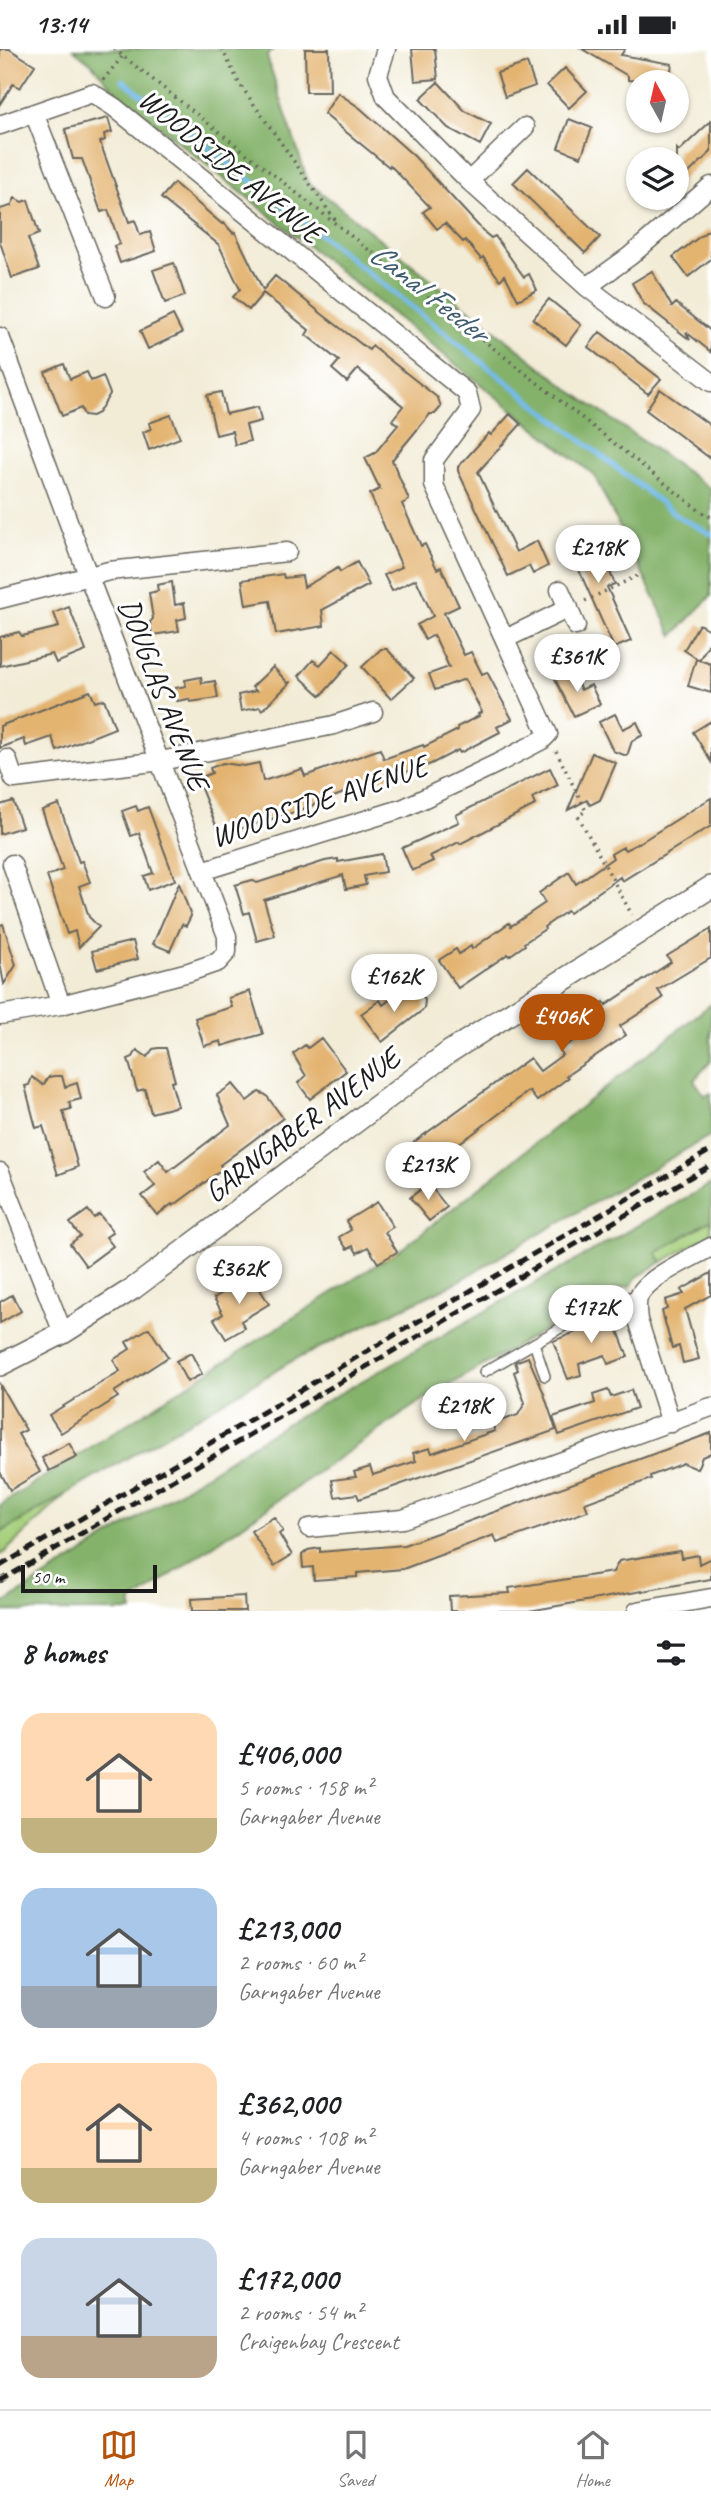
<!DOCTYPE html>
<meta charset="utf-8">
<style>
body{margin:0;font-family:Caveat,sans-serif;background:#f6f6f6;color:#202124;height:100vh;display:flex;flex-direction:column;font-size:26px;white-space:nowrap}
*{box-sizing:border-box;margin:0}
p{font-size:23px;color:#757577}
.icon{flex:none;width:38px;height:38px;fill:none;stroke:currentColor;stroke-width:2;stroke-linecap:round;stroke-linejoin:round}
.map{position:relative;height:1562px;overflow:hidden}
.side{display:flex;flex-direction:column;background:#fff;flex:1}
.side>*{flex:none}
.needle{width:46px;rotate:352deg}
.buttons{position:absolute;left:626px;top:21px;display:grid;gap:14px}
.buttons a{display:grid;place-items:center;width:63px;height:63px;border-radius:50%;background:#fff;box-shadow:0 2px 5px #0004;font-size:35px}
.scale{position:absolute;left:21px;bottom:18px;width:136px;box-sizing:border-box;padding-left:7px;border:4px solid #1c1c1c;border-top:0;font-size:19px;line-height:24px;white-space:nowrap;color:#1c1c1c;-webkit-text-stroke:5px #fff;paint-order:stroke}
.price{position:absolute;translate:-50% -60px;padding:0 16px;border-radius:24px;background:#fff;color:#222;font-size:23px;line-height:46px;filter:drop-shadow(0 2px 4px #0008)}
.price::after{content:'';position:absolute;left:50%;top:42px;width:21px;height:16px;margin-left:-10px;background:inherit;clip-path:polygon(0 0,100% 0,50% 100%)}
.price.on{background:#b45309;color:#fff}
ul{padding:0;list-style:none}
li{display:flex;align-items:center;gap:21px;height:175px;padding:0 21px}
li span{display:grid;place-items:center;flex:none;width:196px;height:140px;border-radius:21px;color:#555}
li>.icon{margin-inline-start:auto}
span .icon{width:84px;height:84px;fill:#fffc;stroke-width:1}
li b{font-size:30px}
h2{display:flex;justify-content:space-between;align-items:center;height:84px;padding:0 21px;font-size:30px}
.status{display:flex;justify-content:space-between;align-items:center;height:49px;padding:0 35px;background:#fff;direction:ltr}
.status svg{height:19px;fill:currentColor}
.dock{display:flex;justify-content:space-around;align-items:center;height:98px;border-top:2px solid #e0e0e0;background:#fff;font-size:19px;color:#757577}
.dock a{display:grid;justify-items:center;gap:4px}
.dock .on{color:#b45309}
.map>svg:first-child{display:block}
.green{fill:#a5cf7a;stroke:#60764b;stroke-width:2}
.forest{fill:#84b26a;stroke:#506743;stroke-width:2}
.lines{fill:none;stroke-linecap:round;stroke-linejoin:round}
.stream{stroke:#74bbeb;stroke-width:5}
.building{fill:#e3b36f}
.service-casing{stroke:#67655d;stroke-width:12}
.minor-casing{stroke:#67655d;stroke-width:21}
.tertiary-casing{stroke:#67655d;stroke-width:24}
.path{stroke:#67655d;stroke-width:3.5;stroke-dasharray:2 5;stroke-linecap:butt}
.service{stroke:#fff;stroke-width:9}
.minor{stroke:#fff;stroke-width:18}
.tertiary{stroke:#fff;stroke-width:21}
.rail{stroke:#1c1c1c;stroke-width:5;stroke-dasharray:10 5;stroke-linecap:butt}
.labels{text-anchor:middle;dominant-baseline:central;stroke-width:6;stroke-linejoin:round;paint-order:stroke}
.street-label{font-size:30px;fill:#1c1c1c;stroke:#fff}
.water-label{font-size:32px;font-style:italic;fill:#3f5c6f;stroke:#fff}
</style>
<div class="status"><b>13:14</b><svg viewBox="0 0 49 12"><path d="M0 12V9h3v3zM5 12V6h3v6zM10 12V3h3v9zM15 12V0h3v12zM26 1h20v11H26zM47 4h2v5h-2z"/></svg></div>
<div class="map">
<svg width="711" height="1562" viewBox="0 0 711 1562">
<rect width="100%" height="100%" fill="#fff"/>
<filter id="ink" filterUnits="userSpaceOnUse"><feTurbulence type="fractalNoise" baseFrequency=".0143" numOctaves="2"/><feDisplacementMap in="SourceGraphic" scale="14" xChannelSelector="R" yChannelSelector="G"/><feConvolveMatrix kernelMatrix="1 2 1 2 8 2 1 2 1" color-interpolation-filters="sRGB"/></filter>
<filter id="wash" filterUnits="userSpaceOnUse"><feTurbulence type="fractalNoise" baseFrequency=".00686" numOctaves="4" result="noise"/><feDisplacementMap in="SourceGraphic" scale="28" xChannelSelector="R" yChannelSelector="G"/><feGaussianBlur stdDeviation="1.57" result="paint"/><feColorMatrix in="noise" values="0 0 0 0 0 0 0 0 0 0 0 0 0 0 0 0 0 1.4 0 .05"/><feComposite in="paint" operator="in"/></filter>
<g filter="url(#wash)">
<rect width="100%" height="100%" fill="#f2ecd7"/>
<path class="green" d="M711 1171V1185L662 1213 656 1204Z
M65 1446 5 1503 0 1506V1484Z"/>
<path class="forest" d="M73 0H273L267 8 308 133 570 341 711 440V547L673 587 594 426 117 44 91 14Z
M711 955V1012L694 1031 705 1047 711 1044V1086L453 1235 294 1311 0 1484V1456L404 1198Z
M711 1135V1171L656 1204 662 1213 636 1229 631 1237 617 1239 415 1356 132 1553V1562H0V1557L282 1377Z"/>
<g class="lines">
<path class="stream" d="M123 31 679 468 711 485"/>
</g>
<g id="blocks">
<path class="building" d="M0 0H9L35 16 20 39 13 35 0 55Z
M305 0H329L330 43H306Z
M412 0H435L438 30 415 32Z
M582 0H625L621 6 672 15 669 33 628 31V27Z
M527 14 535 37 505 48 497 24Z
M565 19 587 42 569 59 547 36Z
M438 33 465 62 491 75 480 96 448 79 420 50Z
M338 44 360 59 414 107 485 184 491 189 495 187 524 228 529 225 537 241 518 251 505 226 500 231 483 208 481 210 465 191 463 193 445 174 437 180 423 163 430 158 390 116 389 118 324 65Z
M108 69 112 83 104 85 105 91 100 93 129 173 135 171 140 186 150 183 156 202 120 214 114 197 120 195 108 161 101 163 82 110H73L65 80Z
M569 70 592 79 581 108 558 99Z
M711 72V103L677 135V100L679 102Z
M528 119 600 188 585 204 513 134Z
M174 134 222 175 224 174 233 184 235 183 263 241 275 227 322 265 369 301 372 297 438 349 441 358 435 365H430L392 411 409 451 402 455 421 497 425 495 437 520 441 518 459 557 444 564 464 606 471 603 482 625 487 623 512 670 497 678 500 683 460 704 458 701 431 715 354 740 298 762 220 786 197 730 212 724 210 719 223 714 244 717 259 714 263 732 302 720 305 727 380 700 384 710 423 696 424 698 458 681 457 678 479 667 478 665 482 663 465 630 435 641 429 625 449 618 434 586 425 591 417 576 433 567 416 530 392 542 384 526 402 518 370 445 380 440 365 409 375 404 398 376 392 371 403 357 358 320 347 333 332 320 339 312 306 286 309 281 263 244 249 261 233 248 240 240 219 196 161 149Z
M15 149 22 153 28 151 39 185 28 189 39 220 12 229 0 193V160L11 157Z
M711 179V210L688 228 673 208Z
M174 214 185 247 165 254 153 221Z
M652 222 672 258 676 254 711 282V303L686 283 690 291 643 254 632 234Z
M549 250 581 276 566 296 533 270Z
M173 266 182 284 148 300 140 282Z
M600 283 661 330 648 345 588 298Z
M64 315 70 330 87 323 91 332 103 327 110 345 98 364 92 367 84 366 81 359 62 367 45 323Z
M660 340 711 377V410L646 361Z
M221 343 226 365 258 358 261 372 246 376 250 392 235 396 232 382 216 386 207 346Z
M510 365 521 375 478 423 516 503 537 492 548 517 533 525 529 517 508 527 458 422V418L489 384 491 386Z
M171 366 180 389 149 401 143 383 151 380 149 374Z
M581 481 589 499 598 495 615 535 607 538 631 592 614 599 564 488Z
M357 513 369 536 322 561 324 577 276 585 270 552 246 556 242 531 283 525 284 529 302 527 304 538 338 519 340 523Z
M172 533 175 556 184 554 186 569 177 571 179 582 152 586 150 573 153 570 149 544 158 542 157 536Z
M69 558 86 602 56 614 52 605 0 617V588L19 583 22 587 59 578 54 564Z
M699 575 711 582V591L699 611 684 601Z
M381 600H387L414 629 391 650 362 618Z
M334 601 349 615 321 647 299 627 313 611 320 616Z
M696 610 711 615V644L688 637Z
M273 618 288 634 291 633 262 661 260 658 241 662 238 646 256 642 252 638Z
M571 621 581 641 591 636 600 655 574 667 555 630Z
M201 628 202 634 215 632 218 649 190 653 189 650 177 652 175 639 186 637 185 631Z
M90 642 95 653 104 650 115 679 57 702 52 688 26 697 24 690 0 699V677Z
M615 665 623 680 637 673 643 686 632 692 627 707 613 702 599 673Z
M711 672V713L693 683Z
M592 704 616 714 600 751 590 756 587 751 568 761Z
M550 719 558 736 532 749 535 756 460 795 459 793 430 807 433 812 412 822 402 799 459 773 456 766Z
M711 749V777L622 832 620 828 569 864 567 862 544 878 545 880 524 894 525 896 509 907 508 905 458 939 439 911 456 900 459 905 471 897 472 900 509 874 511 877 545 854 539 844 569 823 576 835 613 809 611 805 623 798 625 801 641 793Z
M13 752 22 778 0 785V756Z
M59 755 79 813 82 812 90 833 79 837 89 868 99 878 79 898 75 882 67 885 47 827 63 821 42 761Z
M136 757 138 762 148 758 175 831 148 841 144 827 153 824 139 784 131 787 122 762Z
M382 805 385 823 364 827 366 836 346 840 343 826 264 851 275 887 257 892 249 863 244 865 235 836 252 831 257 834 325 812 338 810V813Z
M179 834 191 867 186 877 182 875 170 902 153 895Z
M3 875 16 916 4 935 0 914V876Z
M711 880V909L658 941 663 949 620 977 626 986 566 1027 568 1029 537 1052 529 1042 471 1086 425 1117 410 1096 530 1009 540 1022 562 1006 559 1001 576 990 570 981 580 975 578 971 604 953 606 956 671 913 667 907Z
M133 892 138 910 97 920 92 902Z
M250 942 263 985 222 997 221 992 204 997 195 969 232 958 229 949Z
M410 942 419 943 425 951 424 960 382 993 361 965 380 951 383 956 392 949 395 954Z
M321 989 346 1022 310 1050 298 1034 306 1027 293 1005 305 996 308 999Z
M158 999H166L175 1032 171 1033 178 1057 151 1064 145 1040 137 1042 128 1010 133 1008 137 1001 147 1008 153 1000Z
M54 1027H62L65 1038 77 1034 81 1050 69 1053 71 1060 63 1062 78 1118 58 1126 43 1077 36 1079 25 1037 29 1036 32 1028 43 1036 49 1028Z
M233 1035 247 1052 259 1043 266 1046 283 1069 220 1116 223 1120 173 1157 172 1155 157 1166 142 1147 155 1137 144 1123 159 1111 168 1123 230 1076 217 1046Z
M428 1134 447 1158 429 1172 410 1149Z
M377 1153 393 1178 385 1183 397 1203 378 1214 368 1198 357 1204 353 1197 347 1200 339 1188 351 1181 346 1172Z
M88 1161 94 1169 99 1165 113 1183 106 1188 113 1197 86 1217 70 1195 80 1187 70 1174Z
M711 1224V1246L685 1260 699 1310 683 1314 679 1297 672 1299 662 1262 667 1260 665 1251 684 1245 681 1241Z
M251 1226 269 1255 241 1272 245 1279 226 1290 214 1270 223 1265 214 1249Z
M12 1246 21 1262 0 1274V1253Z
M610 1261 628 1308 608 1315 605 1306 579 1315 581 1326 568 1330 553 1292 591 1277 598 1273 596 1267Z
M149 1279 168 1308 114 1343 118 1348 61 1384 49 1366 120 1322 113 1311 130 1300 126 1293Z
M191 1304 202 1325 187 1333 176 1312Z
M528 1308 543 1342 556 1381 359 1450 357 1445 335 1448 332 1431 356 1428 354 1423 370 1418 373 1426 416 1412 413 1404 430 1399 432 1404 495 1382 492 1375 518 1366 525 1354 514 1323 518 1321 515 1313Z
M0 1336 26 1381 18 1385 40 1423 10 1441 0 1423Z
M608 1341 611 1348 631 1341 637 1359 559 1386 553 1368 595 1354 593 1346Z
M711 1384V1404L702 1408 697 1420 683 1414 650 1427 651 1430 585 1454 588 1462 497 1494 494 1486 403 1520 357 1524V1528L314 1531 313 1518 303 1519 302 1506 308 1501 320 1499V1503L404 1496Z
M69 1394 77 1408 49 1422 42 1409Z
M274 1468 283 1482 279 1485 292 1506 274 1517 251 1482Z
M680 1502 681 1509 698 1506 699 1515 711 1509V1530L529 1562H450L449 1547 510 1544 509 1539 613 1523 619 1512Z
M244 1547 245 1562H192L191 1550Z"/>
</g>
</g>
<g filter="url(#ink)">
<use href="#blocks" fill-opacity="0" stroke="#67655d" stroke-width="2"/>
<g class="lines">
<g class="service-casing">
<path id="service" d="M534 1294 545 1327
M484 1323 611 1250 639 1247"/>
</g>
<g class="minor-casing">
<path id="minor" d="M386 0 378 26 386 48 469 132 587 238 711 333
M34 64 106 248
M0 76 92 44 114 58 467 344 471 361 434 411V436L548 685 542 691 498 714 404 759 202 822
M469 132 525 78
M587 238 630 207 711 137
M0 288 88 526 227 887V903L218 913 189 923 61 956 0 966
M560 541 576 577
M0 550 109 522 287 503
M505 590 569 559
M7 710 14 730 161 712 334 676 373 663
M12 815 61 956
M0 1123 63 1284
M671 1374 638 1271C637 1263 636 1256 638 1249 645 1229 692 1209 711 1198
M309 1479 403 1470 711 1358
M637 1562 711 1549"/>
</g>
<g class="tertiary-casing">
<path id="tertiary" d="M0 1316 63 1284 134 1239 449 1003 711 838"/>
</g>
<path class="path" d="M114 0 700 462 711 468
M222 0 239 34 338 175
M103 31 122 8
M585 552 637 527
M556 702 586 762 578 767 632 866"/>
<use href="#service" class="service"/>
<use href="#minor" class="minor"/>
<use href="#tertiary" class="tertiary"/>
<path class="rail" d="M0 1517 711 1101
M0 1532 711 1116"/>
</g>
</g>
<g class="labels">
<g class="street-label">
<text transform="translate(231 117) rotate(39)">WOODSIDE AVENUE</text>
<text transform="translate(164 645) rotate(69)">DOUGLAS AVENUE</text>
<text transform="translate(319 752) rotate(-19)">WOODSIDE AVENUE</text>
<text transform="translate(302 1076) rotate(-37)">GARNGABER AVENUE</text>
</g>
<g class="water-label">
<text transform="translate(429 243) rotate(38)">Canal Feeder</text>
</g>
</g>
</svg>
<div class="buttons">
<a><svg class="needle" viewBox="-14 -14 28 28"><path d="M0-13l5 13h-10z" fill="#e53935"/><path d="M0 13l5-13h-10z" fill="#757577"/></svg></a>
<a><svg class="icon" aria-label="layers" viewBox="0 0 24 24"><path d="M12 4l9 5-9 5-9-5zM3 14l9 5 9-5"/></svg></a>
</div>
<div class="scale">50 m</div>
<b class="price" style="left:598px;top:536px">£218K</b>
<b class="price" style="left:577px;top:645px">£361K</b>
<b class="price" style="left:394px;top:965px">£162K</b>
<b class="price on" style="left:562px;top:1005px">£406K</b>
<b class="price" style="left:428px;top:1153px">£213K</b>
<b class="price" style="left:239px;top:1257px">£362K</b>
<b class="price" style="left:591px;top:1296px">£172K</b>
<b class="price" style="left:464px;top:1394px">£218K</b>
</div>
<section class="side">
<h2>8 homes<svg class="icon" aria-label="filters" viewBox="0 0 24 24"><path d="M4 7h16M4 17h16"/><circle cx="9" cy="7" r="2"/><circle cx="15" cy="17" r="2"/></svg></h2>
<ul>
<li><span style="background:linear-gradient(#ffd9b3 75%,#c2b280 0)"><svg class="icon" aria-label="home" viewBox="0 0 24 24"><path d="M3 11l9-7 9 7M6 9v11h12V9"/></svg></span><div><b>£406,000</b><p>5 rooms · 158 m²</p><p>Garngaber Avenue</p></div></li>
<li><span style="background:linear-gradient(#a9c7e8 70%,#9aa5b1 0)"><svg class="icon" aria-label="home" viewBox="0 0 24 24"><path d="M3 11l9-7 9 7M6 9v11h12V9"/></svg></span><div><b>£213,000</b><p>2 rooms · 60 m²</p><p>Garngaber Avenue</p></div></li>
<li><span style="background:linear-gradient(#ffd9b3 75%,#c2b280 0)"><svg class="icon" aria-label="home" viewBox="0 0 24 24"><path d="M3 11l9-7 9 7M6 9v11h12V9"/></svg></span><div><b>£362,000</b><p>4 rooms · 108 m²</p><p>Garngaber Avenue</p></div></li>
<li><span style="background:linear-gradient(#c9d6e8 70%,#b9a48a 0)"><svg class="icon" aria-label="home" viewBox="0 0 24 24"><path d="M3 11l9-7 9 7M6 9v11h12V9"/></svg></span><div><b>£172,000</b><p>2 rooms · 54 m²</p><p>Craigenbay Crescent</p></div></li>
</ul>
</section>
<nav class="dock">
<a class="on"><svg class="icon" aria-label="map" viewBox="0 0 24 24"><path d="M3 6l6-2 6 2 6-2v14l-6 2-6-2-6 2zM9 4v14M15 6v14"/></svg>Map</a>
<a><svg class="icon" aria-label="saved" viewBox="0 0 24 24"><path d="M7 4h10v16l-5-4-5 4z"/></svg>Saved</a>
<a><svg class="icon" aria-label="home" viewBox="0 0 24 24"><path d="M3 11l9-7 9 7M6 9v11h12V9"/></svg>Home</a>
</nav>
